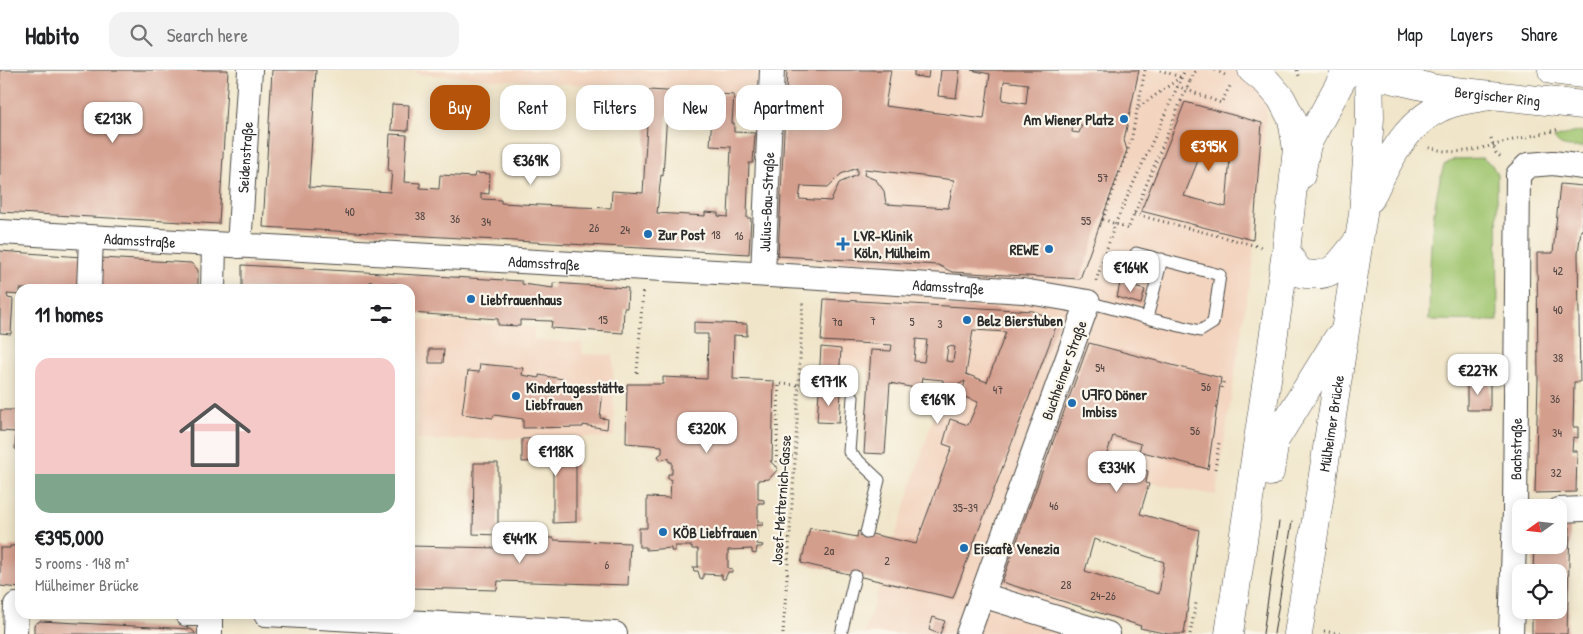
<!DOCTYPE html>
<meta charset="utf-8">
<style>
body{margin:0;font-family:"Patrick Hand",sans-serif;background:#f2f2f2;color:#202124;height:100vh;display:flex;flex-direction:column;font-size:19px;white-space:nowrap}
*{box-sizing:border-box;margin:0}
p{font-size:16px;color:#757577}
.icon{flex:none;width:28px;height:28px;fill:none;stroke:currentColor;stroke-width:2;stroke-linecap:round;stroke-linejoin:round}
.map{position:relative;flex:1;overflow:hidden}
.drawer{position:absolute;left:15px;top:214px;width:400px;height:335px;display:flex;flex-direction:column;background:#fff;border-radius:15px;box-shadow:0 2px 12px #0003}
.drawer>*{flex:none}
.hud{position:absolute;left:430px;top:15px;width:475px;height:45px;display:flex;gap:10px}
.needle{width:32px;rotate:255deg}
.tools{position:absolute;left:1512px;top:429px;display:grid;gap:10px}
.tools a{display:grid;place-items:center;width:55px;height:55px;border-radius:10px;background:#fff;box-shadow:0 2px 12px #0003;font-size:25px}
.price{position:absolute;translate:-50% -42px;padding:0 11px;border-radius:10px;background:#fff;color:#222;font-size:16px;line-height:32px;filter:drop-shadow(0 1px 2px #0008)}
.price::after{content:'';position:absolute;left:50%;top:30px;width:15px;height:11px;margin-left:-8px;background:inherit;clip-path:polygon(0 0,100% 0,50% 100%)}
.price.current{background:#b45309;color:#fff}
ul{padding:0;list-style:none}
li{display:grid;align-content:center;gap:10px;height:265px;padding:0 20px}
li span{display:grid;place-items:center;height:155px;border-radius:15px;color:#555}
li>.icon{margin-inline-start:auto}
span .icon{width:90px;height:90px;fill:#fffc;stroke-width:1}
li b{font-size:21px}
h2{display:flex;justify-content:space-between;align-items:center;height:60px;padding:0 20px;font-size:21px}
.pill{padding:0 18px;border-radius:15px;background:#fff;box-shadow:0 2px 12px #0003;font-size:18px;line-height:45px}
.pill.current{background:#b45309;color:#fff}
header{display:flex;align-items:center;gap:30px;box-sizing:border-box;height:70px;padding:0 25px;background:#fff;border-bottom:1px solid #e0e0e0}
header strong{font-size:24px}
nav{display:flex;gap:28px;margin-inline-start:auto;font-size:18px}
.search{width:350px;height:45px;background:#f2f2f2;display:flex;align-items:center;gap:12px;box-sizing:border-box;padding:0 18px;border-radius:15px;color:#757577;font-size:19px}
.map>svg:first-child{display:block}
.built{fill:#f3d4bf}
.green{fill:#a1c671;stroke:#66784e}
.building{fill:#d49e8d;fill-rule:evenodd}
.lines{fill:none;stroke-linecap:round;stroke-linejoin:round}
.service-casing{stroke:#494743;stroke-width:13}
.minor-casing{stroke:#494743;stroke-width:26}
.secondary-casing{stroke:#494743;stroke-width:29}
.primary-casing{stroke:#494743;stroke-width:29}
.path{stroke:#494743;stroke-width:3;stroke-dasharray:1 4;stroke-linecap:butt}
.service{stroke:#fff;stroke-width:11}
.minor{stroke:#fff;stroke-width:24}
.secondary{stroke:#fff;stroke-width:28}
.primary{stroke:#fff;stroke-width:28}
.tram{stroke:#2b2b2b;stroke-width:1}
.path-bridge{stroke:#494743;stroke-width:3;stroke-dasharray:1 4;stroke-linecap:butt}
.poi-dot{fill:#1f6fb2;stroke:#fbf7ec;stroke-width:2}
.labels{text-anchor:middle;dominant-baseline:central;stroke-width:4.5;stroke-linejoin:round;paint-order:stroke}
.number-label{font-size:12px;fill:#554844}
.street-label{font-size:15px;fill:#2b2b2b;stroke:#fbf7ec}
.poi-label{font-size:15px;font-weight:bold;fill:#2b2b2b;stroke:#fbf7ec;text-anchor:start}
</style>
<header>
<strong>Habito</strong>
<div class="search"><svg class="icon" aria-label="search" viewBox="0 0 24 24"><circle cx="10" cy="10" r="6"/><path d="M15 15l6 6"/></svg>Search here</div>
<nav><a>Map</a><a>Layers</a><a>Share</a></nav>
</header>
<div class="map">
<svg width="1583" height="564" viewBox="0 0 1583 564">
<rect width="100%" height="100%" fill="#fbf7ec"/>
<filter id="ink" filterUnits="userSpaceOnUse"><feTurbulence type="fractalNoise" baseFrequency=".02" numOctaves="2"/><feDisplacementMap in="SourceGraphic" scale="10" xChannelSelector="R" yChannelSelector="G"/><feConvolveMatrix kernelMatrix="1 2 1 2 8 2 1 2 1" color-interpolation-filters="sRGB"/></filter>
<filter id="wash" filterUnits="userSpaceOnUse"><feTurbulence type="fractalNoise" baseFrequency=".0096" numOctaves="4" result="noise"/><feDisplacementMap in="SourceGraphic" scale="20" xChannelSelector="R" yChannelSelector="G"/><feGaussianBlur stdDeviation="1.12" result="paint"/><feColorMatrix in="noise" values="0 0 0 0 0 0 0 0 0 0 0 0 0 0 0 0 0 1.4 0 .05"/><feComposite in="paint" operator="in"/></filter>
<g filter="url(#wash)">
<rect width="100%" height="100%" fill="#f0e5c9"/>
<path class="built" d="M416 0H1270L1254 182 1216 425 1116 407 1056 564H864L944 314 827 291 840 194 775 189 759 26 416 4Z
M419 250 534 257V270L581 273 583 284 613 285 614 367 417 370Z"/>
<path class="green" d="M1579 61 1583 62V77C1572 77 1560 79 1554 68Z
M1482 88 1492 95 1497 105 1498 251 1429 250C1430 199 1429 144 1444 95L1455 89Z"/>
<g id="blocks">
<path class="building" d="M0 0H228L219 154 0 142Z
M272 0H316L309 117 390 122 392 101H388L390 64 407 65 404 112 420 113V118L439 119 440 105 474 107 475 103 490 104 489 124 481 123V129L501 130V133L578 137 611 138 612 121 643 123 649 20 734 25 732 53H734V62L755 63 753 93H749L747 144V148H751L749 184 263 157ZM667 42 712 44 710 76 731 77 728 147 718 146V143L705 142V146L657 143 661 105 663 106Z
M787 0H891L885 36 984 49 990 4 971 0H1139L1124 70 1127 80 1080 209 952 202 938 195 778 186ZM1004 11 1028 14 1026 34 1002 30ZM1073 54 1082 55 1079 63 1072 62ZM857 98V105L839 113 831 131 799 129 801 116 828 117 841 104ZM865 99 954 110 948 138 886 134 884 121 876 110 864 105Z
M914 0H929L928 8 914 6Z
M941 0H960L956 28 938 26Z
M1185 32 1262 53 1253 170 1141 141ZM1207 82 1230 87 1226 137 1184 126 1199 88 1205 89Z
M392 34 409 35 408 61 391 60Z
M1560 114 1583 116V160H1581L1578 183 1580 312H1574L1573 357H1578V368L1573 367 1572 381H1577L1576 422 1535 423 1538 311 1537 183H1553Z
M0 181 81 187 80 219H20V225L7 224 8 228 13 229 11 264 0 263Z
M101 188 191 193 198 200V219H99Z
M242 195 522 211V214L553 218V213L628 218 627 238H624L623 263 551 258 552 251 520 250V256L498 255V249L410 243V219H397L398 214 369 212 394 215 393 219H242Z
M1120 213 1145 220 1141 234 1117 227Z
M824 229 1033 241 1058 251 953 528 801 493 810 458 857 467 858 461 916 474 952 377 943 374 950 349 968 355 978 332 962 326 965 311 955 316 943 313V310L922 308 920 319 890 313 885 384 864 383 871 280 891 281 892 275 821 271ZM973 260 1006 262 987 312 966 304ZM916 269 927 270 924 292 914 291ZM948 276 955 277 953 292 946 291Z
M694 252 747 254V266L734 265 733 309 774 311 772 391H770L778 399 769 409 758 410V429L764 430V433H758V452H763V455H757V474L763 475 762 477H757L756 484 752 483V479L728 480V498L732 499V502H728L725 509H722V505L703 504V509L700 508 698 501H694L693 497H698V479H692V476H675V481H671V478L646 480V477H639V458H647V427L670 428 671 409H668V404H672V392H669V388L661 390 658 386 662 383V376L626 373 627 314H663V307L707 309 708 264H694Z
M1089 273 1221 308 1208 399 1139 381 1141 374 1113 366 1105 389 1148 401 1146 413 1149 414 1140 444 1199 460 1184 564H1168L1140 558 1141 556 1002 512ZM1094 469 1164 492 1159 524 1085 501Z
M821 277 841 279 839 310H819Z
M429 279H444L443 293H429Z
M480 294 523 298 522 305 539 308V305L563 309 562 316 579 319 580 316 603 320 600 348 608 349 607 359 583 355V357L523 358V349L494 345 493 348 462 344 468 301 479 302Z
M1467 312H1490V340H1467Z
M819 320 841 322 839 353 817 352Z
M0 340H17L16 353 20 354V380L15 379 16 362 0 361Z
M553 368V387L576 386V452L553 453V391L522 392V369Z
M474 393H498V465L473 464Z
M1559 457H1570L1567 564H1532V540H1559V502H1533L1534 475H1559Z
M523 468H554V470L630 473 628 515 498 511 497 520 410 518V476L499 478V469L523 470Z
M10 476H20V518L0 516V478H10Z
M933 547 945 551 940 564 929 560Z
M40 551 191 559 196 564H34V555Z"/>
</g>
</g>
<g filter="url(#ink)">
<use href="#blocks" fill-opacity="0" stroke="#494743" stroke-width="1"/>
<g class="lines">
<g class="service-casing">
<path id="service" d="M1136 183 1220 205 1213 253 1200 261 1147 248 1162 189
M1088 232 1147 248
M853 327 849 382 879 410 866 463
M841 564 855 506"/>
</g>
<g class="minor-casing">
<g id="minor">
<path id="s1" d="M0 162 804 207 1023 221 1088 232 968 564"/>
<path id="s2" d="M239 176 250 0"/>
<path id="s3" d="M763 204 772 0"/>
<path d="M89 219 91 168"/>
<path d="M213 219 214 175"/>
<path d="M1559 440 1583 439"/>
<path d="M982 525 1108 564"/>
<path d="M187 544H203"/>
<path d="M266 544 615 564"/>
<path d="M15 564 16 535"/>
<path d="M210 564V544"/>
<path id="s4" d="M1511 564 1515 441 1518 105 1528 95 1553 93 1583 97"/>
</g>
</g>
<g class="secondary-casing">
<g id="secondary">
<path id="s5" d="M1352 0 1436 19 1583 35"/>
<path d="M1552 0 1583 4"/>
<path d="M1301 105 1307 74 1347 0"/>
<path d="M1298 564 1312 476"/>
</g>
</g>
<g class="primary-casing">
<g id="primary">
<path d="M1370 129C1388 90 1408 46 1453 33 1465 29 1479 28 1491 26"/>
<path d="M1286 182 1300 203C1334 210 1338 195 1358 171"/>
<path d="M1270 402 1275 370 1338 268"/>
<path id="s6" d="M1312 476 1363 144 1370 48 1369 0"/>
<path d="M1229 564 1286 182 1297 79 1292 49 1281 28 1267 12 1252 0"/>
</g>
</g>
<path class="path" d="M1145 0 1131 71 1103 149 1128 159 1181 31
M1160 0 1180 7
M1215 0 1227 6
M1297 0 1300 9
M1190 11 1196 0
M1177 16 1221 33 1231 14
M1139 37 1181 7
M1491 68 1496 83 1502 88
M1429 77C1457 88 1485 77 1513 70 1529 66 1543 64 1559 59
M1134 144 1261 177
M1096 211 1115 154 1185 0
M637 303 643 221
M1222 318 1224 309
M776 397 779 314 799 315
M776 397 787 386H795
M1215 399 1219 373
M1324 561 1340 564
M783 564 795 390 803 230
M1190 564 1196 533"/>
<use href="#service" class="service"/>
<use href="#minor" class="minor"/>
<use href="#secondary" class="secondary"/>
<use href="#primary" class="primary"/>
<path class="tram" d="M1263 564 1279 452
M1274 564 1292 452"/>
<path class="path-bridge" d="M1181 31 1190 11"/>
</g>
</g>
<g class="poi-dot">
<circle cx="1124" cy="49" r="5"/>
<circle cx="648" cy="164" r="5"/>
<path d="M840.5 166.5h5v5h5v5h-5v5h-5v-5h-5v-5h5z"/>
<circle cx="1049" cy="179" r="5"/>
<circle cx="471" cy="229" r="5"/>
<circle cx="967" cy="250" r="5"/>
<circle cx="516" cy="326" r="5"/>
<circle cx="1072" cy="333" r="5"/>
<circle cx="663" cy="462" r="5"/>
<circle cx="964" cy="478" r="5"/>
</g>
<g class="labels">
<g class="number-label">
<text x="1103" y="107">57</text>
<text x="350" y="141">40</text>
<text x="420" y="145">38</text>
<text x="455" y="148">36</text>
<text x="1086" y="150">55</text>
<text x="486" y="151">34</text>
<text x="594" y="157">26</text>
<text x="625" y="159">24</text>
<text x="716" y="164">18</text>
<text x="739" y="165">16</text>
<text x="1558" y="200">42</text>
<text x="1558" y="239">40</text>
<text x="603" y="249">15</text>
<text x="873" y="250">7</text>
<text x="837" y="251">7a</text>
<text x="912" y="251">5</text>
<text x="940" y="253">3</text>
<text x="1558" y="287">38</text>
<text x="1100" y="297">54</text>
<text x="1206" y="316">56</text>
<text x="998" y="319">47</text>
<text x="1555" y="328">36</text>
<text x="1195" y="360">56</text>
<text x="1557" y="362">34</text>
<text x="1556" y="402">32</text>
<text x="1054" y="435">46</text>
<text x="965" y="437">35-39</text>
<text x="829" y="480">2a</text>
<text x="887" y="490">2</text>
<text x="607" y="494">6</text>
<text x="1066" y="514">28</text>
<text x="1103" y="525">24-26</text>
</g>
<g class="street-label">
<text stroke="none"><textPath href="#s5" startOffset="148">Bergischer Ring</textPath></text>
<text stroke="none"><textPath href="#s2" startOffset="89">Seidenstraße</textPath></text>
<text stroke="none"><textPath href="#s3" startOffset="72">Julius-Bau-Straße</textPath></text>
<text stroke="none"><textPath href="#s1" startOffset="140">Adamsstraße</textPath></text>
<text stroke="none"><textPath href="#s1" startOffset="545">Adamsstraße</textPath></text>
<text stroke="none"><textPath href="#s1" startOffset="950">Adamsstraße</textPath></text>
<text transform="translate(1064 300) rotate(-70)">Buchheimer Straße</text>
<text stroke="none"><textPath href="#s6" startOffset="124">Mülheimer Brücke</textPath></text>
<text stroke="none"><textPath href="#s4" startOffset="185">Bachstraße</textPath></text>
<text transform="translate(781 430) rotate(-86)">Josef-Metternich-Gasse</text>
</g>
<g class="poi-label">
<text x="1114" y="49" text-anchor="end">Am Wiener Platz</text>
<text x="658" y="164">Zur Post</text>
<text x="854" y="165">LVR-Klinik<tspan x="854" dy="17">Köln, Mülheim</tspan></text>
<text x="1039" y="179" text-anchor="end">REWE</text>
<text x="481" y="229">Liebfrauenhaus</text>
<text x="977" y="250">Belz Bierstuben</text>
<text x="526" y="317">Kindertagesstätte<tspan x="526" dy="17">Liebfrauen</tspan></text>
<text x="1082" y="324">UꟻFO Döner<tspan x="1082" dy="17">Imbiss</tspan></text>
<text x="673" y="462">KÖB Liebfrauen</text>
<text x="974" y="478">Eiscafè Venezia</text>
</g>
</g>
</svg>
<div class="tools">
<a><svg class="needle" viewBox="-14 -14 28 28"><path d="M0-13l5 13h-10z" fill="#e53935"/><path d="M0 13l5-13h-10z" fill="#757577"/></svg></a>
<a><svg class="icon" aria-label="locate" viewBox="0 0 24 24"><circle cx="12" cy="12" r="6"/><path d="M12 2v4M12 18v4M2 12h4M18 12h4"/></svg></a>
</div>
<b class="price" style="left:113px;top:74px">€213K</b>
<b class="price current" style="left:1209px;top:102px">€395K</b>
<b class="price" style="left:531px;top:116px">€369K</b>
<b class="price" style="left:1131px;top:223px">€164K</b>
<b class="price" style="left:1478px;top:326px">€227K</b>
<b class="price" style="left:829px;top:337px">€171K</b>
<b class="price" style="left:938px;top:355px">€169K</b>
<b class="price" style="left:707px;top:384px">€320K</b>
<b class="price" style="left:556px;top:407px">€118K</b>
<b class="price" style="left:1117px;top:423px">€334K</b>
<b class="price" style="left:520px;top:494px">€441K</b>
<div class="hud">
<a class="pill current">Buy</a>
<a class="pill">Rent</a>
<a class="pill">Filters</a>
<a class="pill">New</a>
<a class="pill">Apartment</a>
</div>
<section class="drawer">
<h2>11 homes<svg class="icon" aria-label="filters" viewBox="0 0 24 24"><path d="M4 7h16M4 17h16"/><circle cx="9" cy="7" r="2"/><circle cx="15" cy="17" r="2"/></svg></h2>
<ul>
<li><span style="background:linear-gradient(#f6c9c9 75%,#7fa58c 0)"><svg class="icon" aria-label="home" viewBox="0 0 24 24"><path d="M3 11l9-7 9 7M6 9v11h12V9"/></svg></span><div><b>€395,000</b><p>5 rooms · 148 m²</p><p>Mülheimer Brücke</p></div></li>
</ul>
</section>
</div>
